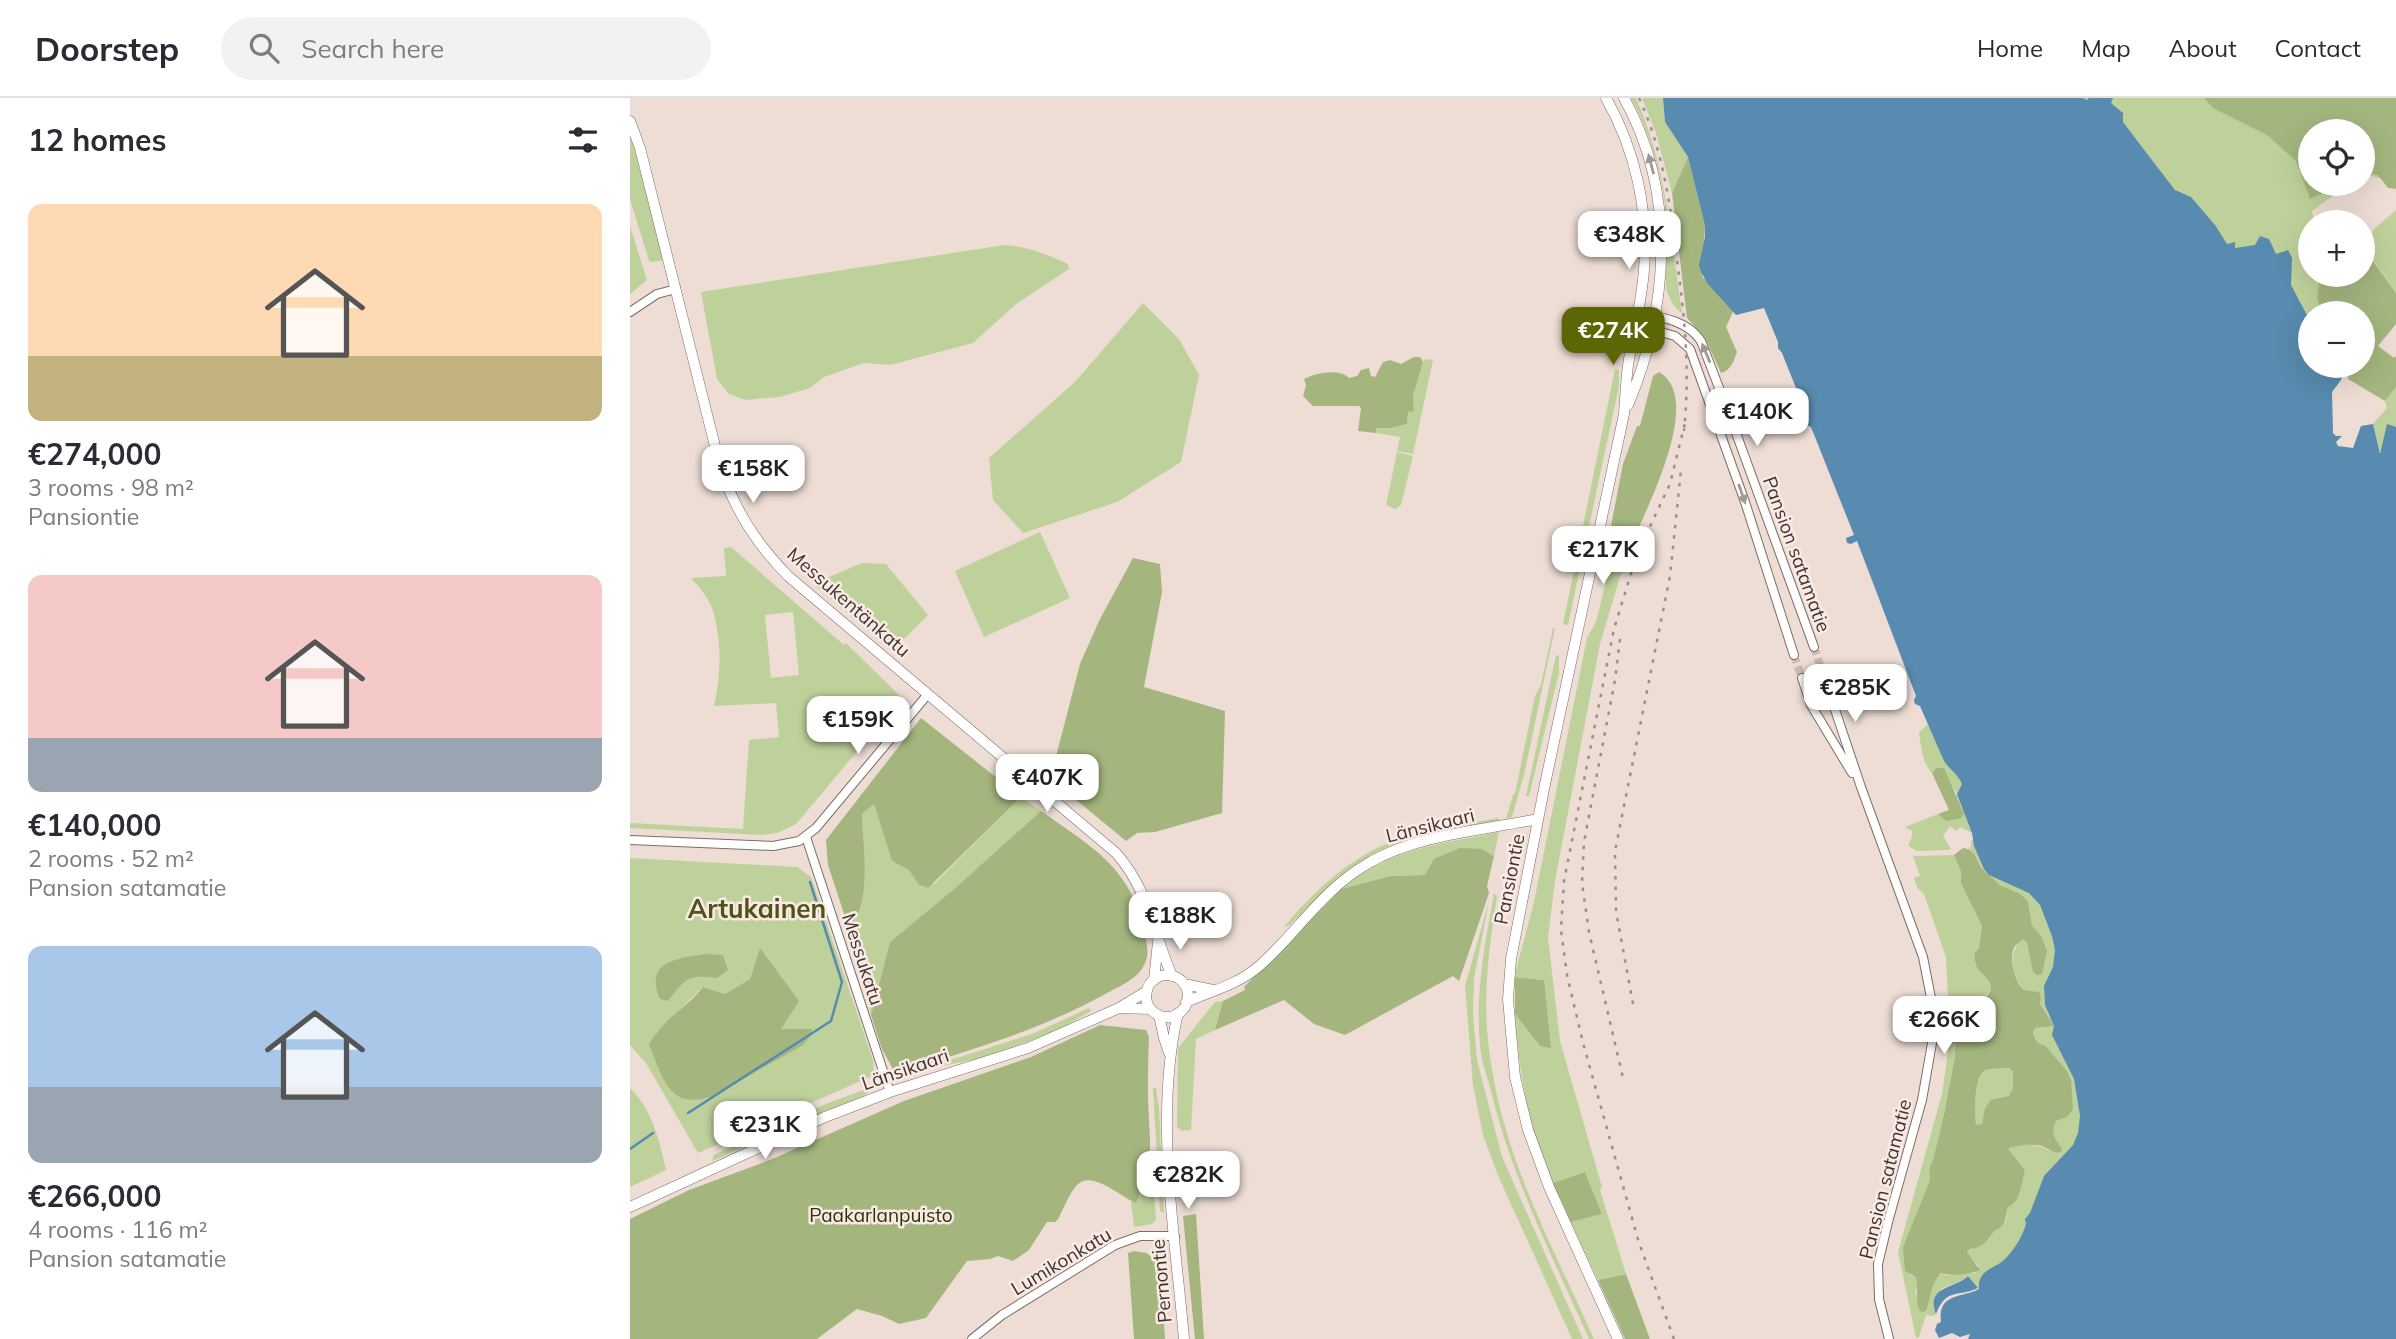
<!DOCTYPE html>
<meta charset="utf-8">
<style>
body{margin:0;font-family:Mulish,sans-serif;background:#f2f2f3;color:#2b2b33;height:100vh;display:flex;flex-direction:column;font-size:26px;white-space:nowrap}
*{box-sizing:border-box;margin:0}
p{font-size:23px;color:#7c7c81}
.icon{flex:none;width:38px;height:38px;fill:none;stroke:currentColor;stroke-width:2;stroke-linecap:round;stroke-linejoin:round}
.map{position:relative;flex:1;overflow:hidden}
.details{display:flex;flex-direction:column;background:#fff;width:630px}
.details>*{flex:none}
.buttons{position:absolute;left:1668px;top:21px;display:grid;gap:14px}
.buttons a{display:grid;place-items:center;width:77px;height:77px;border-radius:50%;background:#fff;box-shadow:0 7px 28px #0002;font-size:35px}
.price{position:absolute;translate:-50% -60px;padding:0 16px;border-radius:14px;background:#fff;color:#222;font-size:23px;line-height:46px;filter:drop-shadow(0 2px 4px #0008)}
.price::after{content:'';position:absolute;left:50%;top:42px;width:21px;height:16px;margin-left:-10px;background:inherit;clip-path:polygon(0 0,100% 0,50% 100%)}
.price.selected{background:#5d6605;color:#fff}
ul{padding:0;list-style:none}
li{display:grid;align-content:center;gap:14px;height:371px;padding:0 28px}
li span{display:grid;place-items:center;height:217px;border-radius:14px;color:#555}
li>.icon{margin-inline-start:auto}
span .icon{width:126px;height:126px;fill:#fffc;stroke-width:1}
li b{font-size:30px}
h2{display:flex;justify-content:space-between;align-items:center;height:84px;padding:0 28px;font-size:30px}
header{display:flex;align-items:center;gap:42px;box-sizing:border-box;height:98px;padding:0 35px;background:#fff;border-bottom:2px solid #e1e1e2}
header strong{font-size:33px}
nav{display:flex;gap:38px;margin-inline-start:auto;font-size:24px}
.search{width:490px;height:63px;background:#f2f2f3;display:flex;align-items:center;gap:18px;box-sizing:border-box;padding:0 24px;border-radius:38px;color:#7c7c81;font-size:26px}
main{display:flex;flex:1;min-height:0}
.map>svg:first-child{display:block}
.green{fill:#bfd19b;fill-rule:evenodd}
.forest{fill:#a4b67e;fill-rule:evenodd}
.water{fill:#588baf}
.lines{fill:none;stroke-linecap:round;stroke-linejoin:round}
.stream{stroke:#588baf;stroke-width:2.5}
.minor-tunnel{stroke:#c9bbb4;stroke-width:8;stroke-dasharray:8 4;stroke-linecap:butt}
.minor-casing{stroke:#7c6d67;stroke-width:10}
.tertiary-casing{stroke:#7c6d67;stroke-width:11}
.minor{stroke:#fff;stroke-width:8}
.tertiary{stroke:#fff;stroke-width:10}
.rail{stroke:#9b8f8a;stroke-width:2.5;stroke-dasharray:3.5 7;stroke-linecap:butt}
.oneway{fill:#9d9a98}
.labels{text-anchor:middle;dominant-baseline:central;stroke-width:5;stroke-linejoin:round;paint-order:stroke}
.street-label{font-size:19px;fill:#3b3432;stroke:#faeae3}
.park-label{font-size:19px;fill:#293409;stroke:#faeae3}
.district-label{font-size:26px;font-weight:bold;fill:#4d5319;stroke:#faeae3}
</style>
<header>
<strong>Doorstep</strong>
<div class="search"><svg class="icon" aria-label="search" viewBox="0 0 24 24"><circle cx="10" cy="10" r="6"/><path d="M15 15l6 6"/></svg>Search here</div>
<nav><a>Home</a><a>Map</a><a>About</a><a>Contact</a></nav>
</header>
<main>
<section class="details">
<h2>12 homes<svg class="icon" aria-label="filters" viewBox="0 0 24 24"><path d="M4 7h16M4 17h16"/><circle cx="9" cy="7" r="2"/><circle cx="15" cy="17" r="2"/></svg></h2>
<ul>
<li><span style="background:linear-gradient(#ffd9b3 70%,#c2b280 0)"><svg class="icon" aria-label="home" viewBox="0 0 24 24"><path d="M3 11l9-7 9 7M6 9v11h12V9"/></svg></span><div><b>€274,000</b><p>3 rooms · 98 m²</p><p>Pansiontie</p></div></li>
<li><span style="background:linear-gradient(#f6c9c9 75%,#9aa5b1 0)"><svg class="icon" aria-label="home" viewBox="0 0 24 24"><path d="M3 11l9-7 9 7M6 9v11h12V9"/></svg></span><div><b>€140,000</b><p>2 rooms · 52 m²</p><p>Pansion satamatie</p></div></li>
<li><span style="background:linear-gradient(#a9c7e8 65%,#9aa5b1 0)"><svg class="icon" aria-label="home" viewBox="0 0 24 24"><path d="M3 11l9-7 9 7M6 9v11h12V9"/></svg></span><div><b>€266,000</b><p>4 rooms · 116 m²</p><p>Pansion satamatie</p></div></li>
</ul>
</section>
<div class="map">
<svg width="1766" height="1241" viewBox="0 0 1766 1241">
<rect width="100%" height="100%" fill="#edddd5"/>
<path class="green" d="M1001 0H1006C1037 69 1041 142 1052 215 1044 210 1040 202 1037 193 1033 176 1039 157 1038 139 1036 91 1024 42 1001 0Z
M1012 0H1033L1035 24 1058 59 1042 95 1026 35Z
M1369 0H1766V84L1733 76 1732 33H1680V86H1719L1682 113 1684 124H1680V177H1690L1687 201 1690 215H1680V268L1702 289Z
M0 35 34 162 22 164 19 163 0 101Z
M1766 112V195L1735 150 1744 131Z
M0 128 17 182 0 196Z
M374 147C398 148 416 156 438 166L439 171 386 206 343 245 260 267 234 265 194 279 180 290 149 299 115 302 99 296 87 281 71 194Z
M513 205 549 241 569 277 551 364 487 404 393 435 363 402 359 360 445 284Z
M795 261 803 262 783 356 767 353 770 339 746 335V330H761L777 326 778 313 784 312 783 298 793 264Z
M985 271 989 272V288L938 527 933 526Z
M1766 289V329L1757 327 1750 358 1743 326 1757 310 1755 303Z
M767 354 783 358 771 407 765 411 756 407Z
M410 434 440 500 354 539 325 473Z
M101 449 214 547 216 545 272 600 166 726 147 735 132 737 0 730V725L113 731 119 642 149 639 146 605 84 608C91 578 92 543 83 513 79 500 70 490 61 480L96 478 94 450ZM163 514 169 577 141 580 135 517Z
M975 459 995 462 970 546 925 783 918 839 930 943 972 1089 970 1092 996 1176 968 1182 941 1124 972 1116 955 1074 923 1085C898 1031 889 974 885 916L910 948 914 882 885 879 886 872 904 804 957 540 966 524 976 483 973 482Z
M232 465 256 466 298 517 262 553 186 488 188 484Z
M923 530H925L894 677 882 719 876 721 883 697 885 695 905 598 911 587Z
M926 557 929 558V575L899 698H896Z
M1298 626H1302L1330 654 1342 735 1330 729 1326 733 1320 728 1313 738 1321 751 1317 752 1287 753 1278 748 1282 738V733L1275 729 1308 716 1316 723 1327 696 1318 683 1316 675 1306 670 1302 675C1292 664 1291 648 1289 634Z
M391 699 411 713 324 791 260 844 241 917 219 831C243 802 233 752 232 716L244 706 262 763 279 772 288 786H304Z
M868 720 871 723C844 732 814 733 787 740 733 753 697 789 660 827L654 829C683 794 719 760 763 743 796 731 833 727 868 720Z
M869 734 864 758 852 751 796 777 761 778 711 791C764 749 806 747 869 734Z
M1344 742 1432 810 1465 998 1419 1112 1349 1191 1338 1178 1335 1181 1311 1191 1306 1216 1303 1218 1296 1217 1289 1239 1286 1240 1268 1154 1312 996 1320 941 1316 859 1294 796 1288 791 1284 780 1290 778 1283 758 1324 757 1331 773V785L1335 794 1352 828 1349 850 1344 856C1345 860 1345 864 1346 868 1348 873 1355 876 1358 880 1370 899 1343 904 1331 905L1325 925V958L1314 1016 1303 1062 1299 1071 1300 1082 1287 1114 1280 1177 1286 1179 1288 1185 1285 1196 1297 1211 1303 1187 1310 1175 1315 1177 1345 1175 1349 1168 1339 1159 1337 1154 1359 1141 1365 1132 1376 1123 1378 1109 1390 1095 1394 1072 1377 1051C1391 1044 1410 1046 1422 1054L1428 1046C1422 1038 1422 1032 1426 1023L1437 1019V973L1415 947C1407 947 1405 941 1403 934L1405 930 1423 928 1410 906 1411 899C1405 896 1395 894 1391 888 1379 874 1379 852 1393 841L1417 853 1412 839 1402 829 1398 803C1382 794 1363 784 1351 770 1345 763 1345 756 1338 751L1341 749V743Z
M0 760 167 769 181 779 243 962 244 977 68 1055 16 965 0 947ZM131 851 150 931H181L26 935 73 889 95 896 120 881Z
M864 795 867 799C860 843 854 887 857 931 866 1047 918 1138 964 1241H959C922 1157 881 1079 860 989 856 975 851 962 850 947 845 893 855 847 864 795Z
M859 803 844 880 843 916 847 962 872 1059 953 1241H942L867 1075 853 1037 843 987 835 888Z
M593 903 585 932 566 941 561 1032 552 1033 547 1029 548 950 585 904Z
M459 910 461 913 426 933 356 959 307 969 276 979 270 978 402 936Z
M1379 970 1383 974V990L1379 999C1361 1000 1355 1011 1352 1027H1346C1345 1016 1343 977 1356 972 1361 970 1372 971 1379 970Z
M245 988 235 997 82 1063 84 1057 198 1005Z
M0 990C22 1011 30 1044 36 1072L0 1089Z
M523 990H526L529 1011 534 1115 530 1113Z
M521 1057 526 1122 522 1126 504 1129 501 1103 506 1104 515 1085Z"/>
<path class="forest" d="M1574 0H1766V91L1758 90 1748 77 1733 74 1732 33H1680V86H1708L1702 91 1680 101 1666 63 1637 37 1583 10Z
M1058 59 1075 128 1072 178C1081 191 1096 201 1103 214L1096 229 1107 254C1104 262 1101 273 1091 275L1075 240 1057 220 1042 95Z
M1733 149 1766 195V226L1748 248 1764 260 1766 258V289L1755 303 1718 281 1717 268H1732V215H1691L1687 201 1690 177H1732Z
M784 259H790L793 264 783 298 784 313 778 314 777 326 761 330H746V335L728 333 731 310 729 308H683L673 298 676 287 674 281C686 275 709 270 719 280L727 278 731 272 739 270 741 278 745 279 753 264 760 262 771 266Z
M1029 274C1078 302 1008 425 995 462L975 459 993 366 1007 328H1010L1023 278Z
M503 460 530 466 532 494 514 589 595 613 592 715 525 734 507 735 496 743 433 691 424 666 450 566 469 523Z
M291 620 391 699 298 790 288 786 279 772 262 763 244 706 232 716C233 752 243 802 219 831L198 767 196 742Z
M1306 670H1314L1334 716 1331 720 1316 723 1308 716 1319 712 1302 675Z
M411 713C461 749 501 768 514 834 516 844 520 855 515 865 509 880 492 887 479 894 411 932 339 953 265 975L252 951 241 917 260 844 324 791Z
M830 750 852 751 864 758 857 788 859 795 829 883 823 878 715 937 684 926 654 902 585 932 593 903 615 892 614 889 711 791 761 778 795 777 804 761Z
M1333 750 1338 751 1344 756 1351 770 1370 787 1390 796 1398 803 1402 828 1412 839 1417 853 1412 876 1407 877 1403 874 1397 844 1393 841C1392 843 1386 847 1385 848 1378 859 1384 883 1393 891 1398 894 1404 893 1409 894L1411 899 1410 906 1424 928 1405 930 1403 934C1405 941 1407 947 1415 947L1437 973 1441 982 1443 1011 1437 1019 1426 1023C1420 1036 1425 1040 1432 1051L1431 1054C1422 1056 1422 1052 1414 1049 1405 1045 1386 1047 1378 1051L1395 1072C1391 1085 1392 1103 1378 1109 1375 1119 1377 1128 1365 1132 1359 1141 1352 1151 1340 1151L1337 1154 1350 1172C1340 1177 1321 1178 1310 1175L1303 1187 1297 1211 1294 1214 1290 1213C1284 1199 1289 1192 1286 1179L1275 1173 1273 1149 1300 1082 1299 1071 1303 1062 1314 1016 1325 958 1326 909C1335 901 1349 907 1358 897 1368 884 1350 877 1346 868 1345 864 1345 860 1344 856L1349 850 1352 828 1335 794 1331 785V773L1324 757ZM1379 970 1383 974V990L1379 998 1361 1002 1355 1010 1352 1026 1346 1027C1345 1016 1343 977 1356 972 1361 970 1372 971 1379 970Z
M130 850 169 903 151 931H182L181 937 173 947 83 998C38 1013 34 981 19 947 33 920 56 911 73 889L95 896 120 881Z
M77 856 93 857 98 872 87 880C58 876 55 881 38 903L30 901C13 862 50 860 77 856Z
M885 879 914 882 921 950 910 948 885 916Z
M470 927 516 932 519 939C518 959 518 979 518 999 519 1043 526 1062 506 1105 491 1099 461 1071 447 1087 439 1096 434 1110 428 1121L425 1124H417L399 1152 383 1163 368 1158 360 1161 337 1163 296 1220 269 1226 252 1218 227 1211 187 1241H0V1121L59 1092 140 1062 274 1003 401 959Z
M955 1074 972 1116 941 1124 923 1085Z
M566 1116 574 1241H565L553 1118Z
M504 1153 516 1155 530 1164 535 1241H504L498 1155Z
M996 1176 1020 1241H995L968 1182Z"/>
<path class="water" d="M1033 0H1453L1457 2 1459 0H1483L1481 5 1493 15V24L1518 57 1545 92 1561 99 1585 127 1597 146 1605 144V150L1625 147 1630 138 1639 141 1646 156 1658 152 1662 160 1661 187 1680 223V268H1715L1711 282 1702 294 1703 335 1706 338H1712L1706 344 1708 348 1723 350 1731 328 1743 326 1750 356 1757 326 1766 329V1241H1338L1340 1236 1330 1239 1322 1235 1309 1240 1305 1232 1307 1226 1311 1224C1307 1195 1332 1200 1349 1191 1347 1171 1366 1171 1376 1160 1386 1149 1392 1139 1396 1126L1395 1121 1400 1115 1414 1078 1443 1047 1448 1035 1450 1018 1444 981 1422 937 1424 928 1415 907 1414 888 1423 869 1425 852 1422 838 1410 807 1399 795 1359 777 1354 771 1344 748 1342 735 1327 696 1332 686C1328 676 1320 672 1314 663L1290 608 1285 606 1284 602 1286 598 1227 443 1221 446 1217 445 1216 440 1224 437 1181 329 1177 327 1168 302 1170 300 1152 255 1148 250V244L1134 210 1106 217 1077 185 1071 174 1069 167 1075 139V128L1058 59 1035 24Z
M1338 1178 1348 1190C1326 1200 1317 1189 1306 1216 1295 1188 1325 1191 1338 1178Z"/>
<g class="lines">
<path class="stream" d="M58 1015 201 923 212 884 180 784
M0 1051 23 1035"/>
<path class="minor-tunnel" d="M1184 549 1192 573
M1164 557 1172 580"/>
<g class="minor-casing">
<path id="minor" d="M0 214 27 196 46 191
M1008 215C1031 219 1057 222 1071 243L1101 321 1184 549
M1006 227 1045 238 1060 251 1115 404 1164 557
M1192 573 1231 689 1293 859 1302 905V945L1292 1002 1258 1124 1248 1166 1249 1201 1259 1241
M1172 580 1181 607 1222 675
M176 739 260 994
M0 742 143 748 169 743 186 730 298 596
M342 1241 372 1217 485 1147 510 1138H545"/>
</g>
<g class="tertiary-casing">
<path id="tertiary" d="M976 0C1005 51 1019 113 1014 171 1012 204 1003 235 998 267 996 283 995 300 994 316L915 686 881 861 878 901 885 979 898 1032 919 1089 988 1241
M994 0C1047 95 1039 210 998 307
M0 23 10 50 91 372C107 415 126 445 158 478L486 755C519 792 523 834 542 878
M516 898a21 21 0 1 1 42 0a21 21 0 1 1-42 0Z
M524 882 528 844
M554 886 583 892
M556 904C581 893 607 887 628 869 666 836 692 792 737 766 785 737 853 732 908 721
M489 910 521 911
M548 915C524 1019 545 1136 554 1241
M529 917 534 940 539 955
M0 1109 195 1019 260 994 398 950 489 910 517 893"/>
</g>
<use href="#minor" class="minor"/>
<use href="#tertiary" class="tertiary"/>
<path class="rail" d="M1009 0C1033 52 1040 106 1047 162 1055 223 1060 271 1054 333
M990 541 985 582 954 744 952 785 959 834 994 984
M1003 906 986 813 985 753 1040 478 1051 372
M1044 1241 1009 1145 953 945 937 877 931 832 934 783 984 531 1007 456 1040 386 1055 325"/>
</g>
<defs><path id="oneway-solid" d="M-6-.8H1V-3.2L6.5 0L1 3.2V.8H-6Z" transform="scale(1.75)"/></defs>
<g class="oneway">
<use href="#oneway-solid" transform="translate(1021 66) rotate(-105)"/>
<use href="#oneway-solid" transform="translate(1076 255) rotate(-113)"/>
<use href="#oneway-solid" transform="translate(1112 396) rotate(71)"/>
</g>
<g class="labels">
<g class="street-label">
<text transform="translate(1167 456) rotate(70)">Pansion satamatie</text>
<text transform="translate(219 504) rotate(41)">Messukentänkatu</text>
<text transform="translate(800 727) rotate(-14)">Länsikaari</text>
<text transform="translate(879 781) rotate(-79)">Pansiontie</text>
<text transform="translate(233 861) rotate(72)">Messukatu</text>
<text transform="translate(275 971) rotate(-19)">Länsikaari</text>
<text transform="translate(1255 1081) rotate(-76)">Pansion satamatie</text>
<text transform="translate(431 1163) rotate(-31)">Lumikonkatu</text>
<text transform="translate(531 1183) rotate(-95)">Pernontie</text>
</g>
<g class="park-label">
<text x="251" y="1117">Paakarlanpuisto</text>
</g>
<g class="district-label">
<text x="127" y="810">Artukainen</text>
</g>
</g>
</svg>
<div class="buttons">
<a><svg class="icon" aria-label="locate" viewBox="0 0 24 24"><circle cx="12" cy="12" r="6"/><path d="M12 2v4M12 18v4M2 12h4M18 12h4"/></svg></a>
<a>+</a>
<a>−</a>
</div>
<b class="price" style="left:999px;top:173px">€348K</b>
<b class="price selected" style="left:983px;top:269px">€274K</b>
<b class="price" style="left:1127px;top:350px">€140K</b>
<b class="price" style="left:123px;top:407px">€158K</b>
<b class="price" style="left:973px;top:488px">€217K</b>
<b class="price" style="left:1225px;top:626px">€285K</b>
<b class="price" style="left:228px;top:658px">€159K</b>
<b class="price" style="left:417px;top:716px">€407K</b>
<b class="price" style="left:550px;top:854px">€188K</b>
<b class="price" style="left:1314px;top:958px">€266K</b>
<b class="price" style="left:135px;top:1063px">€231K</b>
<b class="price" style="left:558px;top:1113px">€282K</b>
</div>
</main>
